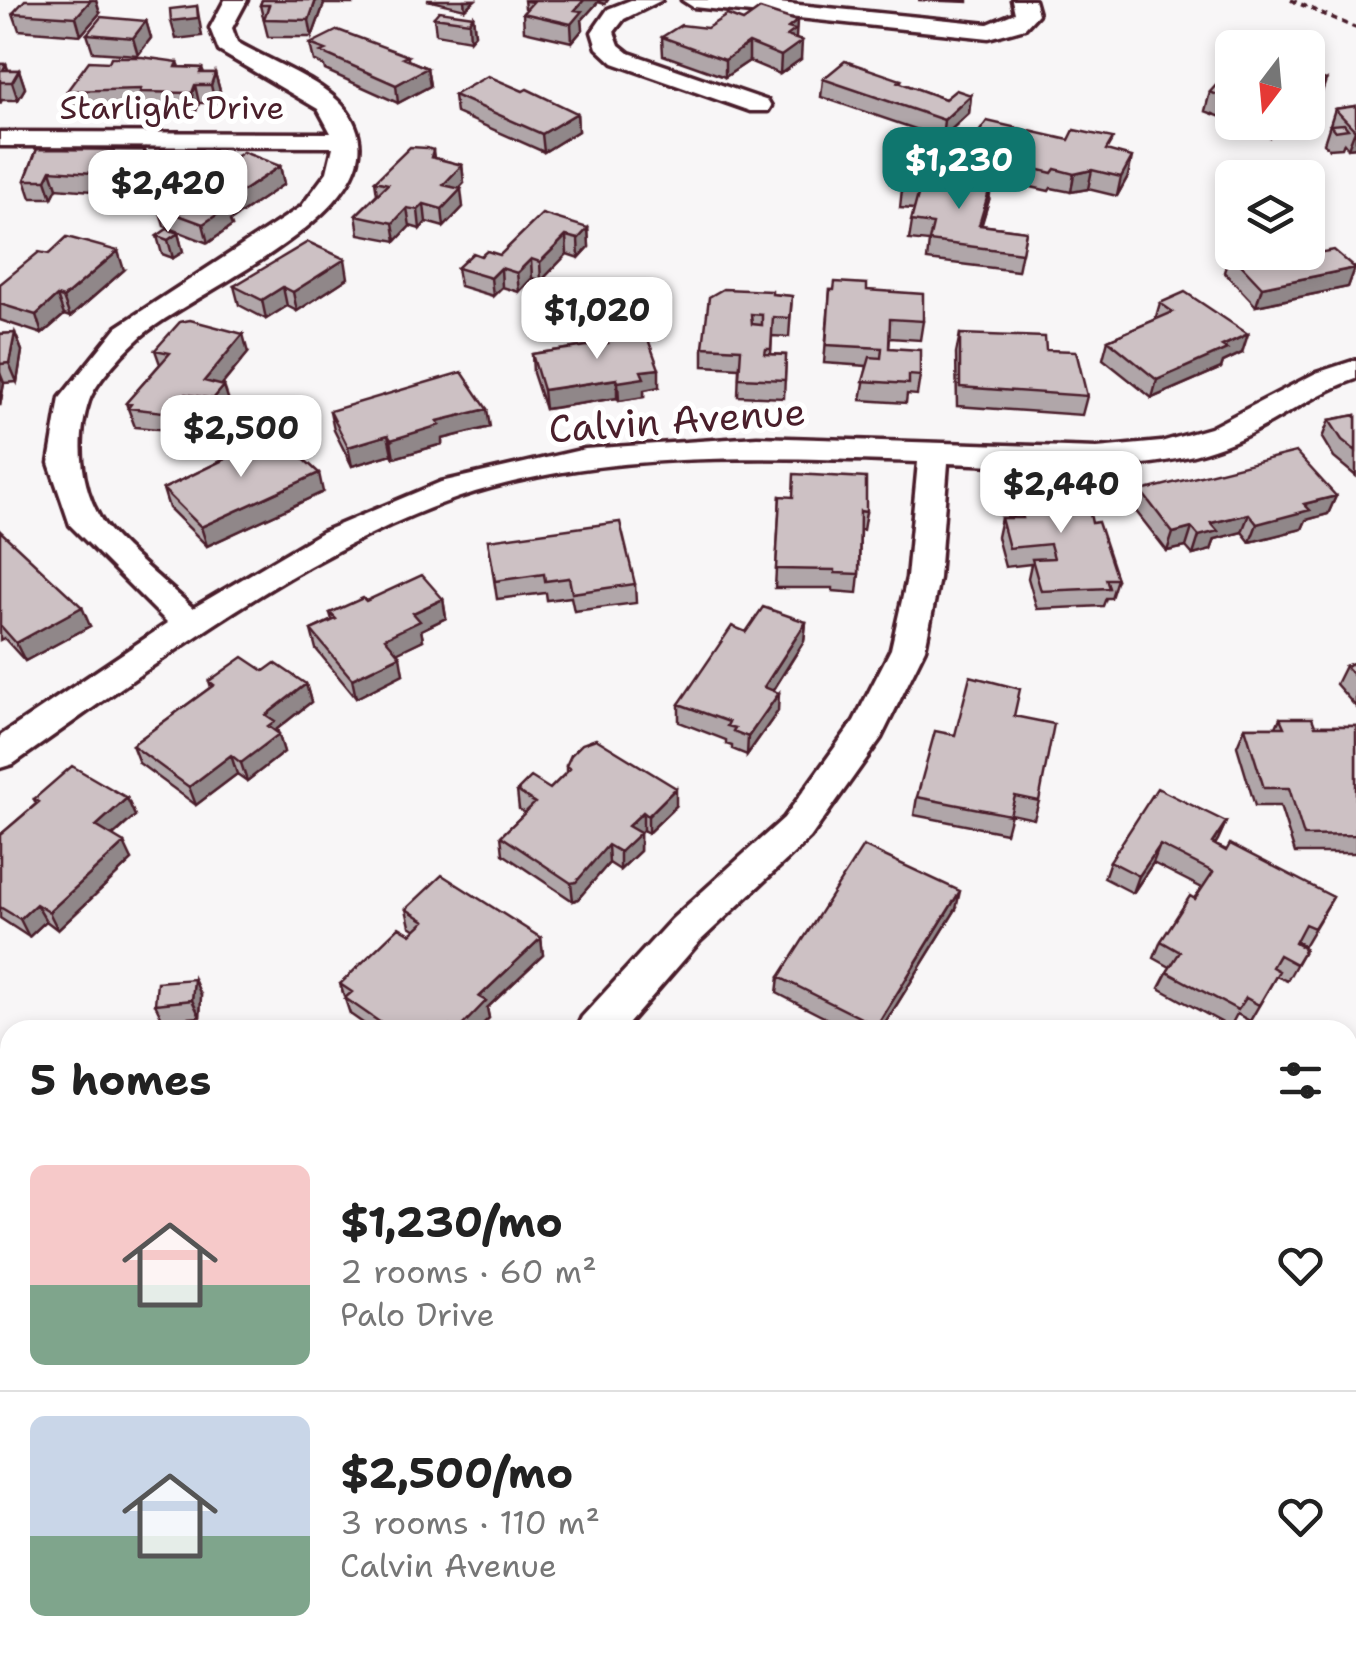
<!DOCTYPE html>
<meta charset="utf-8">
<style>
body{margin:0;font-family:"Shantell Sans",sans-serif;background:#f6f6f6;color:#222;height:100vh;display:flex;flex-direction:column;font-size:38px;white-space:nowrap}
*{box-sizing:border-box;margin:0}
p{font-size:32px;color:#767676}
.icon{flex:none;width:55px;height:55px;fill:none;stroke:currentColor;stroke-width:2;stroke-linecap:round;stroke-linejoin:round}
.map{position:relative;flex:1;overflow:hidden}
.drawer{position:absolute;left:0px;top:1020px;width:1358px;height:642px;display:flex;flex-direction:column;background:#fff;border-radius:30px 30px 0 0;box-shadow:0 5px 15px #0003}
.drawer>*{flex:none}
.needle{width:65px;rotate:196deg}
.buttons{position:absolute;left:1215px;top:30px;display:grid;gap:20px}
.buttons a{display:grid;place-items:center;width:110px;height:110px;border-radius:15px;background:#fff;box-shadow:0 5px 15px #0003;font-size:50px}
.price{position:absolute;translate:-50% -85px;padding:0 22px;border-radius:20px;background:#fff;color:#222;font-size:32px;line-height:65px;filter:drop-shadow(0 2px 5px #0008)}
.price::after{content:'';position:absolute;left:50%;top:60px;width:30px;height:22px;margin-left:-15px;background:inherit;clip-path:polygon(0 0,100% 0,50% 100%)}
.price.active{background:#0f766e;color:#fff}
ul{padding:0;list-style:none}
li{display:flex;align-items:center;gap:30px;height:250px;padding:0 30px}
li+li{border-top:2px solid #e0e0e0}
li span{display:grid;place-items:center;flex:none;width:280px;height:200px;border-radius:15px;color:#555}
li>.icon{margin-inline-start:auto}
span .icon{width:120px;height:120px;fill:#fffc;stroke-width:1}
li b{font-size:42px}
h2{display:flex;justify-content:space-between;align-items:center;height:120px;padding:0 30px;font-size:42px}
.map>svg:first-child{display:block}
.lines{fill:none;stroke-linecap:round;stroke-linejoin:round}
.street-casing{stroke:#4a1f2b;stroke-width:7}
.path{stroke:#4a1f2b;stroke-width:4;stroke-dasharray:6 5;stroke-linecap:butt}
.street{fill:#fff;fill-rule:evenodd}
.wall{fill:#b0a6a9;stroke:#4a1f2b;stroke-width:2.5}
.shaded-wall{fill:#908789;stroke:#4a1f2b;stroke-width:2.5}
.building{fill:#cdc1c4;stroke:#4a1f2b;stroke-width:2.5;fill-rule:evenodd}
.labels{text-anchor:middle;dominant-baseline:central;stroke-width:10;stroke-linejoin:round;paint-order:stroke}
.far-street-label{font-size:32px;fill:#4a1f2b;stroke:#fff}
.street-label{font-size:38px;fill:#4a1f2b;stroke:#fff}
</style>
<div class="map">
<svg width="1356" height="1662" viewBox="0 0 1356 1662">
<rect width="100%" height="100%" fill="#f8f6f7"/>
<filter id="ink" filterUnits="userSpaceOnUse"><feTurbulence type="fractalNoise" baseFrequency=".01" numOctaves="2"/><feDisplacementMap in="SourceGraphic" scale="20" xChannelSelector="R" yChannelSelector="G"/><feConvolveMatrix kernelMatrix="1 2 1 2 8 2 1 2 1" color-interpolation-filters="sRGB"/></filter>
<g filter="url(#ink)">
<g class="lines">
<g class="street-casing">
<path id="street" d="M225 0H247L232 28 237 42C267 60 319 79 342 105 426 202 183 293 136 341 121 355 96 382 89 401 76 439 80 484 100 518 112 540 172 588 193 608L322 532 441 482 585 449 757 437 1097 448 1161 442 1210 428 1316 373 1356 360V379C1312 394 1275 424 1232 442 1143 479 1042 466 948 463L939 578 925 649 881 738 810 838 700 941 623 1030H576L582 1017 672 919 784 818 854 721 891 649 907 578 918 462C769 457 604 449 460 497 302 551 150 669 13 764L0 768V736L168 623 70 525 49 463 60 398 117 327 301 207 327 172 333 147 0 146V132L331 133 318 109 219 51 210 28Z
M631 0H662L624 19 614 32 619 45 629 53 768 101 771 106 768 111H750L613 63 597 48 592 32 608 9Z
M682 0H748L988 24 1015 13 1012 0H1034L1038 14 1025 28 989 38 693 7Z
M1356 1084V1131L1348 1134V1087Z
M254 1652H307L304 1662H252Z
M1118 1652H1170V1662H1118Z"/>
</g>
<path class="path" d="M1291 0 1356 28"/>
<use href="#street" class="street"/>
</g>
<path class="wall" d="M262 0H355L353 4H324L312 37H268L260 5Z
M427 0H475L465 9Z
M524 0H608L605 4 598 2 582 20 583 29 572 42 524 31 523 13 527 9 525 8Z
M918 0H968V2Z
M13 13H100L81 35 19 30Z
M473 16 475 34 470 40 436 34 434 17Z
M146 21 151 38 138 55 93 52 87 34Z
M662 37 796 39 801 59 780 74 749 61 725 77 663 55Z
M310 44 408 56V60L427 68 430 86 398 103 325 70 324 66 314 61Z
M178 62 180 67 202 68 204 73H215L220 91 215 103H199L196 111 145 110 144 107 72 109 67 91Z
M0 64H6L8 70H19L25 88 18 100H2L0 104Z
M823 79 901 80V83L945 99 971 95 969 113 942 138 821 97Z
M1232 87V121L1205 111 1210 92Z
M454 95 577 113 578 131 544 152 456 113Z
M1356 106V147L1348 148 1344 143 1342 148 1329 149 1324 143 1335 109Z
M1236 122H1292L1288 125 1283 123 1282 128 1271 136Z
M969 146 1110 151 1128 176 1117 196 1088 189 1071 192 1051 188 1049 191 1000 180 1001 172 966 165Z
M37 149 150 169 139 195 57 188 52 198H31L25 180Z
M433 150 434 158 462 165 464 183 459 188 463 207 444 227 426 222 420 229 410 226 396 241 359 234 356 215 377 194 375 181Z
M280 166 284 184 230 221 232 226 208 243 164 226 159 208Z
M902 189 989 200 981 225 1026 231 1018 271 927 260 929 242 909 240 914 209 900 208Z
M588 228 589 247 579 258 567 254 541 281 532 278 519 292 502 287 493 296 460 286 457 268 481 256 500 255Z
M178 233 183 252 173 258 162 254 157 236Z
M1230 253 1276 255 1312 254 1355 268 1348 287 1256 306 1224 272Z
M124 270 70 317 64 315 42 334 0 320V284Z
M348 278 297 311 287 306 266 319 239 305 234 286Z
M830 290H867L923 321 920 340 890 338 889 348 920 376 917 395 907 394 906 403 861 400 867 366 824 363Z
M772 294 792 296 789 337 772 336 771 354 786 355 784 398 738 396 739 368 703 366V347Z
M1160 303 1242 353 1223 362 1221 368 1152 398 1103 359 1108 340 1155 320Z
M15 333 22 351 17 382 4 383 0 406V334Z
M960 334 1046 350 1087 396 1082 415 957 406 956 353Z
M605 337 659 387 644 390V397L619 401 617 398 545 409 533 373 532 354 606 343Z
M155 350 248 353 222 385 230 404 218 418 192 413 187 418 180 417 169 430 135 427 126 403 160 364Z
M330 411 490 427 442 439V444L394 458 392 454 352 466 334 430Z
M1356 415V476L1334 458 1322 438 1329 420Z
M242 446 323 492 207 546 169 508 163 489 244 450Z
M1013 484 1092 523 1117 579 1111 598H1106L1103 606 1037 609 1028 578 1031 564 1005 567 997 537 1001 518H1013L1009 503Z
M1141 491 1336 496 1328 514 1306 520 1302 529 1250 542 1242 532 1215 539 1211 550 1193 555 1186 547 1167 551 1135 510Z
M780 496 866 512 863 530H860L859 574 857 593 833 591V588H775Z
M0 531 90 626 25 661 4 638 0 640Z
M488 540 635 584 636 603 574 611 571 597 547 600 546 593 497 599Z
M443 599 446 618 421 630 423 640 397 652 403 674 356 698 316 649 311 630 332 620 330 613 366 601Z
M806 622 804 641 773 691 778 711 747 755 732 749V746L726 744V740L679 722V704L746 632Z
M1356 662V707L1336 684 1345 666Z
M264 671 306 684 311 702 277 729 284 752 247 781 237 774 196 805 139 763 132 745 211 687 209 681Z
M1014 716 1039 801 1034 819 1011 814 1006 833 914 815 917 797 955 735Z
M1280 718 1315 726H1356V853H1295L1280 806H1255L1237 746 1245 727H1276Z
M566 766 676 806 648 833 643 830 640 833V851L620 870 609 863 578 899 573 901 503 854 501 836 525 813 519 809 517 791 550 789 566 773Z
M127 798 135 816 113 836 132 860 58 930 46 921 29 937 0 918V835L36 804 34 799Z
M1226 822 1215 845 1333 897 1304 946 1296 941 1295 943 1305 949 1287 981 1276 976 1250 1021 1237 1014 1230 1027 1159 988 1170 967 1154 958 1161 941 1202 888 1153 863 1133 893 1104 878 1110 861Z
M406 909 541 938 543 955 487 1008 489 1018 477 1030H373L350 1014 340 984 416 930 410 926Z
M956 909 881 1030H849L777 993 779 977Z
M201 995 200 1017 163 1020 155 1004Z
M1348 1477 1356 1479V1585L1348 1582Z
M774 1652H864L863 1662H813Z
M926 1652H1008L1010 1662H928Z"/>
<path class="shaded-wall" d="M91 0H96L100 13 81 35 76 17Z
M316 0H323L324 4 312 37 309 20Z
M464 0H475L465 9Z
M584 0H598V2L582 20 583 29 572 42 571 24 575 10Z
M197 6 202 36 176 39 171 21Z
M473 16 475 34 470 40 469 22Z
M146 21 151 38 138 55 133 38Z
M797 21 796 39 802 41 801 59 780 74 781 56 788 28Z
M749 43V61L725 77V60Z
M6 64 12 82 19 70 25 88 18 100 12 82 3 70Z
M427 68 430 86 398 103 396 85Z
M215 73 220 91 215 103 211 85Z
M1326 80 1320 98 1308 106V92Z
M195 85 199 103 196 111 192 93Z
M971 95 969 113 942 138 944 120Z
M577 113 578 131 544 152 542 134Z
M1275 122H1283L1282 128 1271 136Z
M1355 130H1356V147L1348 148Z
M145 150 150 169 139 195 134 176Z
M1132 157 1128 176 1117 196 1121 177Z
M462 165 464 183 445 203 443 185Z
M280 166 284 184 230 221 232 226 208 243 203 224 222 205Z
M51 170 57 188 52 198 46 180Z
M1092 170 1088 189 1071 192 1074 174Z
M992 181 989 200 976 244 979 225Z
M461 189 463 207 444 227 442 209Z
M424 204 426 222 420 229 418 210Z
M407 208 410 226 396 241 393 223Z
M588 228 589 247 579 258 578 239Z
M178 233 183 252 173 258 168 240Z
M566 236 567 254 541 281 540 262Z
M118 251 124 270 70 317 63 298Z
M345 259 348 278 297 311 293 292Z
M531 259 532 278 519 292 517 273Z
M501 268 502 287 493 296 491 278Z
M1355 268 1348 287 1256 306 1262 287Z
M283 287 287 306 266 319 262 300Z
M57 296 64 315 42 334 36 315Z
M15 333 22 351 17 382 9 363Z
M243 334 248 353 209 400 204 381Z
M1248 334 1242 353 1223 362 1221 368 1152 398 1157 380 1222 346Z
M659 369V387L644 390V397L619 401 618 382 641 371Z
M0 373 4 383 0 406Z
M617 379V398L545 409 543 390Z
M224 386 230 404 218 418 213 399Z
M186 394 192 413 187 418 182 399Z
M174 398 180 417 169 430 163 412Z
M487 409 490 427 442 439V444L394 458 391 440 437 421Z
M388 435 392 454 352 466 348 447Z
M319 473 323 492 207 546 201 527Z
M1336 496 1328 514 1306 520 1302 529 1250 542 1257 524 1304 504Z
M1249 514 1242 532 1215 539 1211 550 1193 555 1199 536 1211 523Z
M1192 528 1186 547 1167 551 1173 533Z
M443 599 446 618 421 630 423 640 388 657 385 638 413 613Z
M82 607 90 626 25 661 16 643Z
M806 622 804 641 763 706 764 687Z
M400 656 403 674 356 698 352 679Z
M306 684 311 702 277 729 284 752 247 781 241 763 266 715Z
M779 693 778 711 747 755 748 737Z
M231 755 237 774 196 805 189 787Z
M676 788V806L648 833V816Z
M127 798 135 816 104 843 96 826Z
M643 812V830L640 833V851L620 870V852L628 826Z
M1226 822 1218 840 1204 861 1212 843Z
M124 843 132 860 58 930 49 912Z
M608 845 609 863 578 899 573 901 571 883Z
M1160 845 1153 863 1133 893 1139 876Z
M960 891 956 909 881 1030H876L877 1026Z
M36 904 46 921 29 937 20 919Z
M541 938 543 955 487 1008 489 1018 477 1030H458L479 997Z
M194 979 201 995 200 1017 192 1000Z
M91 1655 101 1662H88Z"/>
<path class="building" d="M25 0H91L76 17 13 13Z
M262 0H316L309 20 264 19 269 5H260Z
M527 0H584L575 10 582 11 571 24 523 13 533 2 526 1Z
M197 6 198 18 171 21 170 9Z
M760 9 797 21 788 28 795 30 787 36 802 41 781 56 749 43 725 60 662 37 681 25 707 28 727 15 743 21Z
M439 11 473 16 469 22 434 17Z
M101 17 146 21 133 38 87 34Z
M338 30 408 56 403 58 427 68 396 85 321 52 326 50 310 44Z
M111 57H142L178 62 176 67 202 68 200 73H215L211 85H195L192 93 140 92 141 89 67 91 89 61 109 62Z
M845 61 901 80 898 82 945 99 956 90 971 95 944 120 823 79Z
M0 64H6L3 70H19L12 82H0Z
M1308 73 1326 80 1308 92Z
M488 76 523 91 527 89 577 113 542 134 454 95Z
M1217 84 1232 87V101L1210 92Z
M1356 106V130H1355L1335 109Z
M987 121 1069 140 1074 130 1113 138 1106 150 1132 157 1121 177 1092 170 1074 174 1055 169 1052 173 1003 161 1007 155 969 146Z
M1344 124 1348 129 1335 131 1330 125Z
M410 147 427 148 433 150 431 157 462 165 443 185 461 189 442 209 424 204 418 210 407 208 393 223 356 215 388 184 375 181Z
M37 149 145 150 134 176 51 170 46 180H25Z
M243 152 280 166 222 205 227 208 203 224 159 208Z
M907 171 992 181 979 225 1026 231 1022 253 929 241 933 224 911 221 919 191 902 189Z
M542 214 588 228 578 239 566 236 540 262 531 259 517 273 501 268 491 278 457 268 473 253 481 256 487 251 500 255Z
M167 229 178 233 168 240 157 236Z
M67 237 118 251 63 298 57 296 36 315 0 304V284L39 252 49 254Z
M308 242 345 259 293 292 283 287 262 300 234 286Z
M1308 250 1312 254 1334 250 1355 268 1262 287 1230 253 1272 252 1276 255 1286 252H1308Z
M835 282 867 284V290L923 294V321L890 319 889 348 920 350V376L909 375V384L863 381 870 357 881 358 882 348 826 345 830 290H834Z
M723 289 772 291V294L792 296 790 318 773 317 771 349H766L765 354 786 355 785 380 739 378 741 349 703 347 709 297ZM751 314 762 315V325L752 324Z
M1185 292 1248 334 1222 346 1227 349 1157 380 1108 340 1173 312 1160 303Z
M190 320 243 334 204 381 224 386 213 399 186 394 182 399 174 398 163 412 128 408 131 404 126 403 170 353 155 350 180 322Z
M645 331 659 369 641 371 644 378 618 382 617 379 543 390 532 354 608 343 605 337Z
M15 333 9 363 0 364V334Z
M960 334 1045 337 1046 350 1076 351 1087 396 960 387Z
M462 372 487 409 437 421 440 425 391 440 388 435 348 447 330 411Z
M1356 415V451L1342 440 1329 420Z
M273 431 319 473 201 527 163 489 246 449 242 446Z
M1296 452 1336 496 1304 504 1310 510 1257 524 1249 514 1211 523 1218 531 1199 536 1192 528 1173 533 1141 491Z
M794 474 866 478V512L860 511 859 574 835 573V570L776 569 780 496 793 497Z
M1083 482 1092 523 1098 522 1117 579H1106L1109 588 1041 591 1032 559 1054 558 1050 544 1009 548 1001 518H1023L1013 484Z
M620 522 635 584 572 593 569 578 545 581 544 574 495 581 488 540Z
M0 531 82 607 16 643 0 625Z
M422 575 443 599 413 613 420 621 385 638 400 656 352 679 311 630 336 619 330 613 363 598 366 601Z
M763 607 806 622 764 687 779 693 748 737 733 731 735 728 727 726 729 722 679 704 732 626 746 632Z
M243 657 264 671 275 663 306 684 266 715 275 721 268 726 279 734 241 763 231 755 189 787 132 745 214 685 209 681Z
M1356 662V678L1345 666Z
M970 676 1020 689 1014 716 1054 724 1039 801 1015 796 1010 815 917 797 935 731 955 735Z
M1280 718H1312L1315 726H1356V835L1304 836 1289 788H1264L1245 727H1284Z
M596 739 676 788 648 816 643 812 628 826 640 833 620 852 608 845 576 882 571 883 501 836 535 803 517 791 531 777 550 789 570 769 566 766 571 755 582 744Z
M72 766 127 798 96 826 124 843 49 912 36 904 20 919 0 907V835L39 802 34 799Z
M1157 788 1226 822 1212 843 1226 851 1230 844 1333 897 1314 928 1305 924 1295 943 1305 949 1296 964 1279 955 1272 967 1279 971 1259 1005 1246 998 1238 1010 1167 972 1180 952 1161 941 1190 896 1195 899 1213 872 1160 845 1139 876 1110 861Z
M863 846 960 891 877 1026 779 977Z
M442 875 541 938 479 997 486 1001 458 1030 449 1026 446 1030H391L345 998 352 992 340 984 399 927 411 934 425 921 406 909Z
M194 979 192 1000 155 1004 157 982Z
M1348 1477 1356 1481V1570L1348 1567Z
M16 1652H83L91 1655 88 1662H12Z
M367 1652H494V1654L502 1655 500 1662H364Z
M811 1652H864L863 1662H849Z
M933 1652H1008L1010 1662H935Z"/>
</g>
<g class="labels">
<g class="far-street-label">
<text x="172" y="107">Starlight Drive</text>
</g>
<g class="street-label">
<text transform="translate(677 420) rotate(-4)">Calvin Avenue</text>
</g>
</g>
</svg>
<div class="buttons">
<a><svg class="needle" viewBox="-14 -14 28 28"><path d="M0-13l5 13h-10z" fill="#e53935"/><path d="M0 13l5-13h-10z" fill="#767676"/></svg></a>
<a><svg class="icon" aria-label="layers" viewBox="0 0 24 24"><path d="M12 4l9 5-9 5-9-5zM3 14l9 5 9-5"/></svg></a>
</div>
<b class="price active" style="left:959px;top:212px">$1,230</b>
<b class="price" style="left:168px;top:235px">$2,420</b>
<b class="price" style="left:597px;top:362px">$1,020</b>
<b class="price" style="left:241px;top:480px">$2,500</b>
<b class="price" style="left:1061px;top:536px">$2,440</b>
<section class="drawer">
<h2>5 homes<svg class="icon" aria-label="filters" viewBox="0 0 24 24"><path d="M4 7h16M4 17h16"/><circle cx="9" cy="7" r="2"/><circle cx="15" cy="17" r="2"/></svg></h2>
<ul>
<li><span style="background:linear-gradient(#f6c9c9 60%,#7fa58c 0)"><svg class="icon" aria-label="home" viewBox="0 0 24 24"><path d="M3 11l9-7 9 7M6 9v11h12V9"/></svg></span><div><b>$1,230/mo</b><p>2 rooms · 60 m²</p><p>Palo Drive</p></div><svg class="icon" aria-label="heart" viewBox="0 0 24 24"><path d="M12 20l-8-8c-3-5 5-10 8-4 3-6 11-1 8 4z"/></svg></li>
<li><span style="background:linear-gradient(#c9d6e8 60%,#7fa58c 0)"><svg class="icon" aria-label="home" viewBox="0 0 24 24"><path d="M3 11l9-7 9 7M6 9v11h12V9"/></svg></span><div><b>$2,500/mo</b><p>3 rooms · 110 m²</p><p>Calvin Avenue</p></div><svg class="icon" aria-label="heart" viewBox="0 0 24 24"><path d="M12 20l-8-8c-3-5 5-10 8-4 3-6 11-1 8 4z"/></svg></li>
</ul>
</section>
</div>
